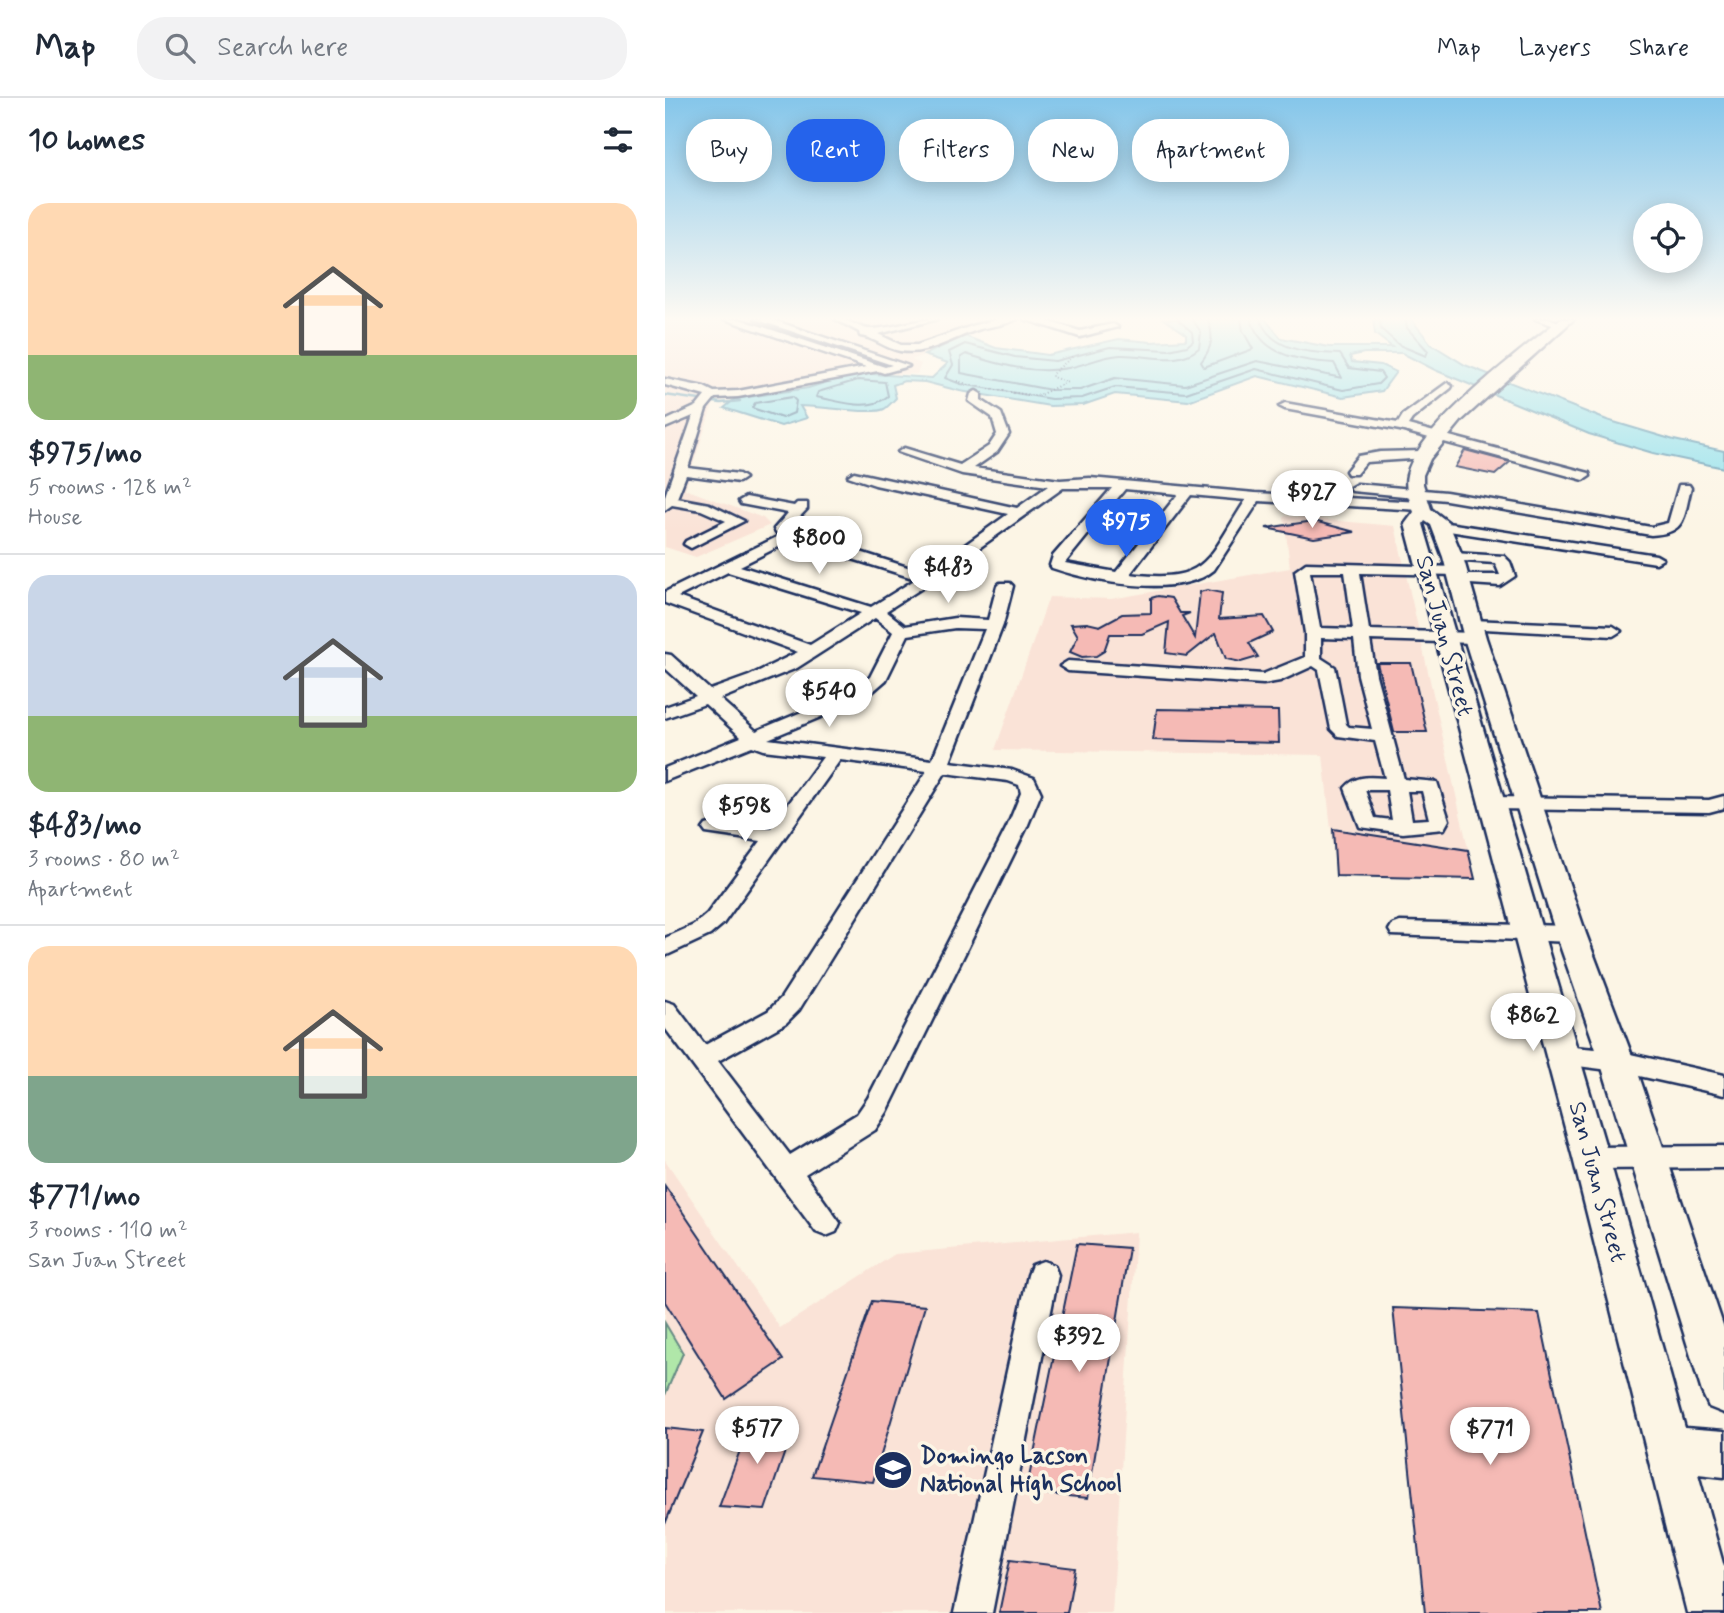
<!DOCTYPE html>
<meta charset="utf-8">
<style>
body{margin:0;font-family:Mynerve,sans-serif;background:#f2f2f3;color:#1f2937;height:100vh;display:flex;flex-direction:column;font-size:26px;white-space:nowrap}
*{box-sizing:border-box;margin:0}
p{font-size:23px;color:#747a83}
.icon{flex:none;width:38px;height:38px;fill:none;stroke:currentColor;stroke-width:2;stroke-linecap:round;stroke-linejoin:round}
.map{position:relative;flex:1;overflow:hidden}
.drawer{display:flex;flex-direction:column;background:#fff;width:665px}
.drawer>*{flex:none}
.hud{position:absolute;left:21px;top:21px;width:665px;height:63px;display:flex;gap:14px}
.buttons{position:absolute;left:968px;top:105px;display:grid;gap:14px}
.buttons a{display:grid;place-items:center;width:70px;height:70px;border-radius:50%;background:#fff;box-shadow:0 4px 18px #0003;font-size:35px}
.price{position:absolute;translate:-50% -60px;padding:0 16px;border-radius:24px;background:#fff;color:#222;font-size:23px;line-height:46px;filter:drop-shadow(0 2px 4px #0008)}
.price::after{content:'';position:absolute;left:50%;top:42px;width:21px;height:16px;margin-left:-10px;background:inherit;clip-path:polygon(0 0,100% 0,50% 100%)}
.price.current{background:#2563eb;color:#fff}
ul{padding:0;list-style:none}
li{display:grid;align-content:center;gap:14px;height:371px;padding:0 28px}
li+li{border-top:2px solid #e0e1e3}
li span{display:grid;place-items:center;height:217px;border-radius:21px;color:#555}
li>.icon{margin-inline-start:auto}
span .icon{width:126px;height:126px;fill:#fffc;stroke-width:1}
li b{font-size:30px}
h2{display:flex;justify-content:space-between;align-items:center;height:84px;padding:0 28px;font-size:30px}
.chip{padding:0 24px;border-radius:28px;background:#fff;box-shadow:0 4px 18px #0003;font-size:24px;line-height:63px}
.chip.current{background:#2563eb;color:#fff}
header{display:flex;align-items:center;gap:42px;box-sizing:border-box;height:98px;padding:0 35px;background:#fff;border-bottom:2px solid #e0e1e3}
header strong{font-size:33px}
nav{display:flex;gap:38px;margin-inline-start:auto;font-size:24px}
.search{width:490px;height:63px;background:#f2f2f3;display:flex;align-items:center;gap:18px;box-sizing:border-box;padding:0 24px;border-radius:28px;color:#747a83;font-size:26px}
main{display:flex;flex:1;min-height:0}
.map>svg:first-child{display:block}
.built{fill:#fae3d7}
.green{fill:#b0e7a9;stroke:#668b84;stroke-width:2}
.water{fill:#90e0ec;stroke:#6199b3;stroke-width:2}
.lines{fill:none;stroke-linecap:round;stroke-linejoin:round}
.shore{stroke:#4a7697;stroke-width:2}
.stream{stroke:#6199b3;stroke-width:2.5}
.building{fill:#f5bab5;stroke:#1b2f5e;stroke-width:2}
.minor-casing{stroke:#1b2f5e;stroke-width:5}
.major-casing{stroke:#1b2f5e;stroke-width:5}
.path{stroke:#1b2f5e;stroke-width:2;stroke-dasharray:1 2.5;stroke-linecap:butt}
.minor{fill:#fcf5e5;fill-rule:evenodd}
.major{fill:#fcf5e5;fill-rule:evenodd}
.labels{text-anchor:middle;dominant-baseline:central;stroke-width:7;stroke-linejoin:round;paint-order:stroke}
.near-street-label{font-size:24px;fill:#1b2f5e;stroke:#fcf5e5}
.near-poi-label{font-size:24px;font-weight:bold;fill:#1b2f5e;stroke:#fcf5e5;text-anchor:start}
</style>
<header>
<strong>Map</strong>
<div class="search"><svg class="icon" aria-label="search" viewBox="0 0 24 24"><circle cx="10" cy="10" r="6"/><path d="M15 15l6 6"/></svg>Search here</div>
<nav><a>Map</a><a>Layers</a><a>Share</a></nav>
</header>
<main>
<section class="drawer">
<h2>10 homes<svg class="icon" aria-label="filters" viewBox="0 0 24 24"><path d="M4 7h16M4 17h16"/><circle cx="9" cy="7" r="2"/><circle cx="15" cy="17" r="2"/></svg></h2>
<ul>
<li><span style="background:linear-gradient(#ffd9b3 70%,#8fb573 0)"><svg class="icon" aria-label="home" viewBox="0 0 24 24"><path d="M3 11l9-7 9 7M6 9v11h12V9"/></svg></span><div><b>$975/mo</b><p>5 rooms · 128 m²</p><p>House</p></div></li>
<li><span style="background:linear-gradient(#c9d6e8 65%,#8fb573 0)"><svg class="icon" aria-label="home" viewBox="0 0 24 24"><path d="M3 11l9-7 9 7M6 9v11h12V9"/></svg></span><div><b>$483/mo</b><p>3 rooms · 80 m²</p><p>Apartment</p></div></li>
<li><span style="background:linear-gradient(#ffd9b3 60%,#7fa58c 0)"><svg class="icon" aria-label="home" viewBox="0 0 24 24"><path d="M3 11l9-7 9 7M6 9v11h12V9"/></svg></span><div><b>$771/mo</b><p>3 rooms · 110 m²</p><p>San Juan Street</p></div></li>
</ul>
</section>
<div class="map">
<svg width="1059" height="1515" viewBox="0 0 1059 1515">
<rect width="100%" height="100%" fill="#fcf5e5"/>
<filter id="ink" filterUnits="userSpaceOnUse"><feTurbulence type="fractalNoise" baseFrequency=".0143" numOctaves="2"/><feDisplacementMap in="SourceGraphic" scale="14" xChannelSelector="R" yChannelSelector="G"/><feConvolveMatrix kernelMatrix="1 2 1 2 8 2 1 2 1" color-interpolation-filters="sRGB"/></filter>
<g filter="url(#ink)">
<path class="built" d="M0 221H350L356 223 302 237 247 262 256 266 252 276H190L49 303 20 391 98 420 105 427 31 459 0 449Z
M619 418 730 428 810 781 671 778 658 657 330 652 384 499 446 501 625 470Z
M0 1062 115 1230 230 1156 471 1134 447 1515H0Z"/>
<path class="green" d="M0 1225 18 1255 0 1297Z"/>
<path class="water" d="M499 221H600L616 240 664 249H727L710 236 708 221H746L766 246 800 267 942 322 1009 342 1059 353V370L988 355 924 336 770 272 737 255H699L685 258 687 264 716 267 731 274 717 293 678 299 592 278 523 303 450 296 418 307 385 308 295 293 260 284 239 283 228 287 231 300C227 304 223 309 219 311 208 317 152 308 135 308L142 320 116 328 59 310 70 301 143 290 192 275 267 280 283 265 259 257 300 238 331 250 383 257 454 241 486 244 521 242V236Z"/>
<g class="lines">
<path class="shore" d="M512 221 527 234 528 243 522 248 504 252 445 249 390 263 350 259 300 246 284 254 288 267 280 280 296 286 386 301 417 300 450 289 521 295 591 271 678 292 713 286 719 280 715 274 684 270 675 256C645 255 606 253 595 221
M527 221 536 234 534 250C512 269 482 256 455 257 437 258 420 267 403 270 369 277 333 266 301 256L296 259V275L386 292H415L450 280 520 287 592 263 677 280 669 265C636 263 596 258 586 221
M542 221C550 237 547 250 536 264L539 269 588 251 578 233 576 221
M715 221 716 231 734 247 761 258 763 253 742 230 740 221
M193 282 220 284 223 298C204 315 175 303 151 299L153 294Z
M127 299 131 303 129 315 117 320 87 310 90 305Z"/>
<path class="stream" d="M0 297 56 305 75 303"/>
</g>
<path class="building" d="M800 352 845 364 830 377 790 369Z
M649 423 690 434 649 440 601 430Z
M542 492 557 495 554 521 599 518 608 534 584 545 593 559 576 564 561 561 551 535 522 558 501 555 504 524 477 536H445L439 553 431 558 417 559 405 554 413 538 406 526 422 525 435 528 457 516 486 515V500L493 498 506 500 515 515H525L517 518 530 540 535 494Z
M712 565H746L762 634H729Z
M492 611 613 613 614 645 488 642Z
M668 731 803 752 810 781 671 778Z
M0 1088 118 1262 61 1301 0 1204Z
M412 1146 464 1150 423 1400 361 1394Z
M207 1203 260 1208 208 1384 147 1378Z
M728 1210 874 1215 937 1515H760Z
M85 1324 129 1327 100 1412 54 1409 80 1339H84L81 1335Z
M0 1330 38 1334 0 1426Z
M345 1462 410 1470 402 1515H334Z"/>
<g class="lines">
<g class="minor-casing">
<path id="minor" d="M59 221H74L220 269 227 267 90 221H105L244 268 219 275 213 273 73 299 50 300 41 311 23 370 74 376 80 380 74 384 21 377 12 400 44 406 79 423 26 450 19 446 21 443 61 423 36 412 7 407 0 412V398L28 318 0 330V323L32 308 40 298 0 287V281L39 289 49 294 73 293 201 269Z
M170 221C185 221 196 232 207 231 229 230 250 221 273 221L213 236 236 247H252L310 227 334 221H352C341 227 327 228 315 231 289 239 263 258 235 253 221 251 209 239 195 238L194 234Z
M359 221H375L415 233 448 226 453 229 415 239Z
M870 221H886L901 227 896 230Z
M782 285 787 288 786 290 747 321 743 327 924 375 925 378 919 382 735 332 620 311 614 308 620 305 733 325 738 317Z
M311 293 316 296V302L336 315 344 336 332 354 309 370 395 382 425 380 590 395 756 404 763 408 756 412 594 403 549 472C514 501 428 484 387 470L385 467 388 458 447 390H398L268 483 221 513 240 528 290 520 323 522 332 488 335 485H345L348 488 338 527 285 664 347 672 369 680 376 695 362 729 222 1014 210 1032 140 1076 175 1125 171 1134 161 1138 151 1134 0 930V903L9 906 40 947 103 913 116 900 262 673 175 662 58 826 45 837 0 858V840L29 827 42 816 96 743 41 735 38 731 41 727 48 725 105 731 158 659 98 652 87 648 0 683V670L76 639 40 606 0 620V609L31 598 0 570V556L6 557 45 592 84 578 133 554 0 505V494L114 438 109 431 123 415 76 406 74 403 81 399 129 408 132 405H142V411L123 431 261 475 343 416 210 387 183 378 189 374 352 410 383 388 297 376 233 354 239 350 295 367 324 348 332 336 327 319 304 303 306 296ZM460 391 513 396 451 474 400 465ZM526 397 581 402C542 461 544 486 465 476ZM127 442 251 481 206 509 75 468ZM63 474 196 515 145 547 13 499ZM210 520 228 534 205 579 187 593 91 633 55 601 132 570ZM290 530 320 531 267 662 103 641 199 601 221 582 243 537ZM280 675 343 683 354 687 356 695 342 729 203 1000 192 1016 125 1057 53 963 121 925 134 912Z
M757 353 763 357 761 360 701 364 691 376H683L681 373 693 358 715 354Z
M692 386 781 394 986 429 1003 425 1014 387H1024L1026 390C1018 420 1022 435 986 437L781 402 687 393 685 390Z
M776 424 991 457 998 461 991 465 771 431 769 428Z
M788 455 839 458 845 464 850 478 835 488 790 485 787 482 795 477H835L830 465 783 462 781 459Z
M641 465 793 469 800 473 793 477 695 475 704 532 810 535 818 540 810 545 705 542 711 577 739 681 772 684 784 722 779 731 738 735 695 729 680 690C691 677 704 679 720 680L710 643 673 638 666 631 654 572 648 568 615 583 598 586 403 573 395 568 403 563 598 576 640 559V535L630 473ZM645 474H680L688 531 655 530ZM656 540 689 541 693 577 707 631 684 629 681 626 670 569 656 560ZM700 692H722L727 722 710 720ZM742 693H757L764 721 747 722Z
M807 522 948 528 956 533 948 538 801 530 799 527Z
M1059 698V710L1044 714 824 711 817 709 814 705 817 701 824 699 1044 702Z
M735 824 906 828 914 831 917 836 914 841 906 844 727 837 724 832 727 827Z
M898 948 952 953 1059 977V997L952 973 889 965 885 958 889 951Z
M1059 1048V1070L926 1071 916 1068 912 1060 916 1052 926 1049Z
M378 1163 389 1167 393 1177 327 1515H289L363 1177 367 1167Z"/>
</g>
<g class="major-casing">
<path id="major" d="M895 221H909L797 322 765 361 758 377V386L766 411 783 424 798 459 821 540 921 836 969 963 1059 1230V1315L1044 1309 1037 1294 935 963 891 836 799 540 778 459 766 427 760 423 758 426 944 1060 1020 1330 1059 1333V1379L1033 1376 1059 1469V1515H1022L908 1060 740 426 749 414C745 403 739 389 742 377 753 329 856 253 895 221Z"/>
</g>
<path class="path" d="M292 283 303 286
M324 291 372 298 402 284 387 279V276L408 258"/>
<use href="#minor" class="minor"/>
<use href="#major" class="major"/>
</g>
</g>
<linearGradient id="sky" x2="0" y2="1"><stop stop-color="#85c6ea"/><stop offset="0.51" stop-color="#fefaf3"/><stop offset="1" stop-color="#fefaf3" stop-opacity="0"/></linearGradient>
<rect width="1059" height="433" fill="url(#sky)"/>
<defs>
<g id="school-disc" transform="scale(2.0125)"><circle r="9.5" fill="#1b2f5e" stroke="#fcf5e5"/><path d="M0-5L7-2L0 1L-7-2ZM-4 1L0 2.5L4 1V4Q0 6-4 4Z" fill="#fff"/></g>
</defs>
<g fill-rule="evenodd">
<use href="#school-disc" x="228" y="1372"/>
</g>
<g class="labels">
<g class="near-street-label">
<text transform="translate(779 538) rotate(75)">San Juan Street</text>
<text transform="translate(932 1084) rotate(75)">San Juan Street</text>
</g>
<g class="near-poi-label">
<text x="255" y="1358">Domingo Lacson<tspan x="255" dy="28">National High School</tspan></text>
</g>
</g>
</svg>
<div class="buttons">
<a><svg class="icon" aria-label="locate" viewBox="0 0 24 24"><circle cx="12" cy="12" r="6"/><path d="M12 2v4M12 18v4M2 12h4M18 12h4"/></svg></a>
</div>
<b class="price" style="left:647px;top:432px">$927</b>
<b class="price current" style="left:461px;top:461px">$975</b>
<b class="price" style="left:154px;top:478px">$800</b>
<b class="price" style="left:283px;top:507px">$483</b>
<b class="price" style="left:164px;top:631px">$540</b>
<b class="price" style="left:80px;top:746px">$598</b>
<b class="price" style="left:868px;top:955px">$862</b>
<b class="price" style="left:414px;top:1276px">$392</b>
<b class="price" style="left:92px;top:1368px">$577</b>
<b class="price" style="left:825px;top:1369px">$771</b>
<div class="hud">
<a class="chip">Buy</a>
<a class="chip current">Rent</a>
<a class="chip">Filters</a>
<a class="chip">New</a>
<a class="chip">Apartment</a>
</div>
</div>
</main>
